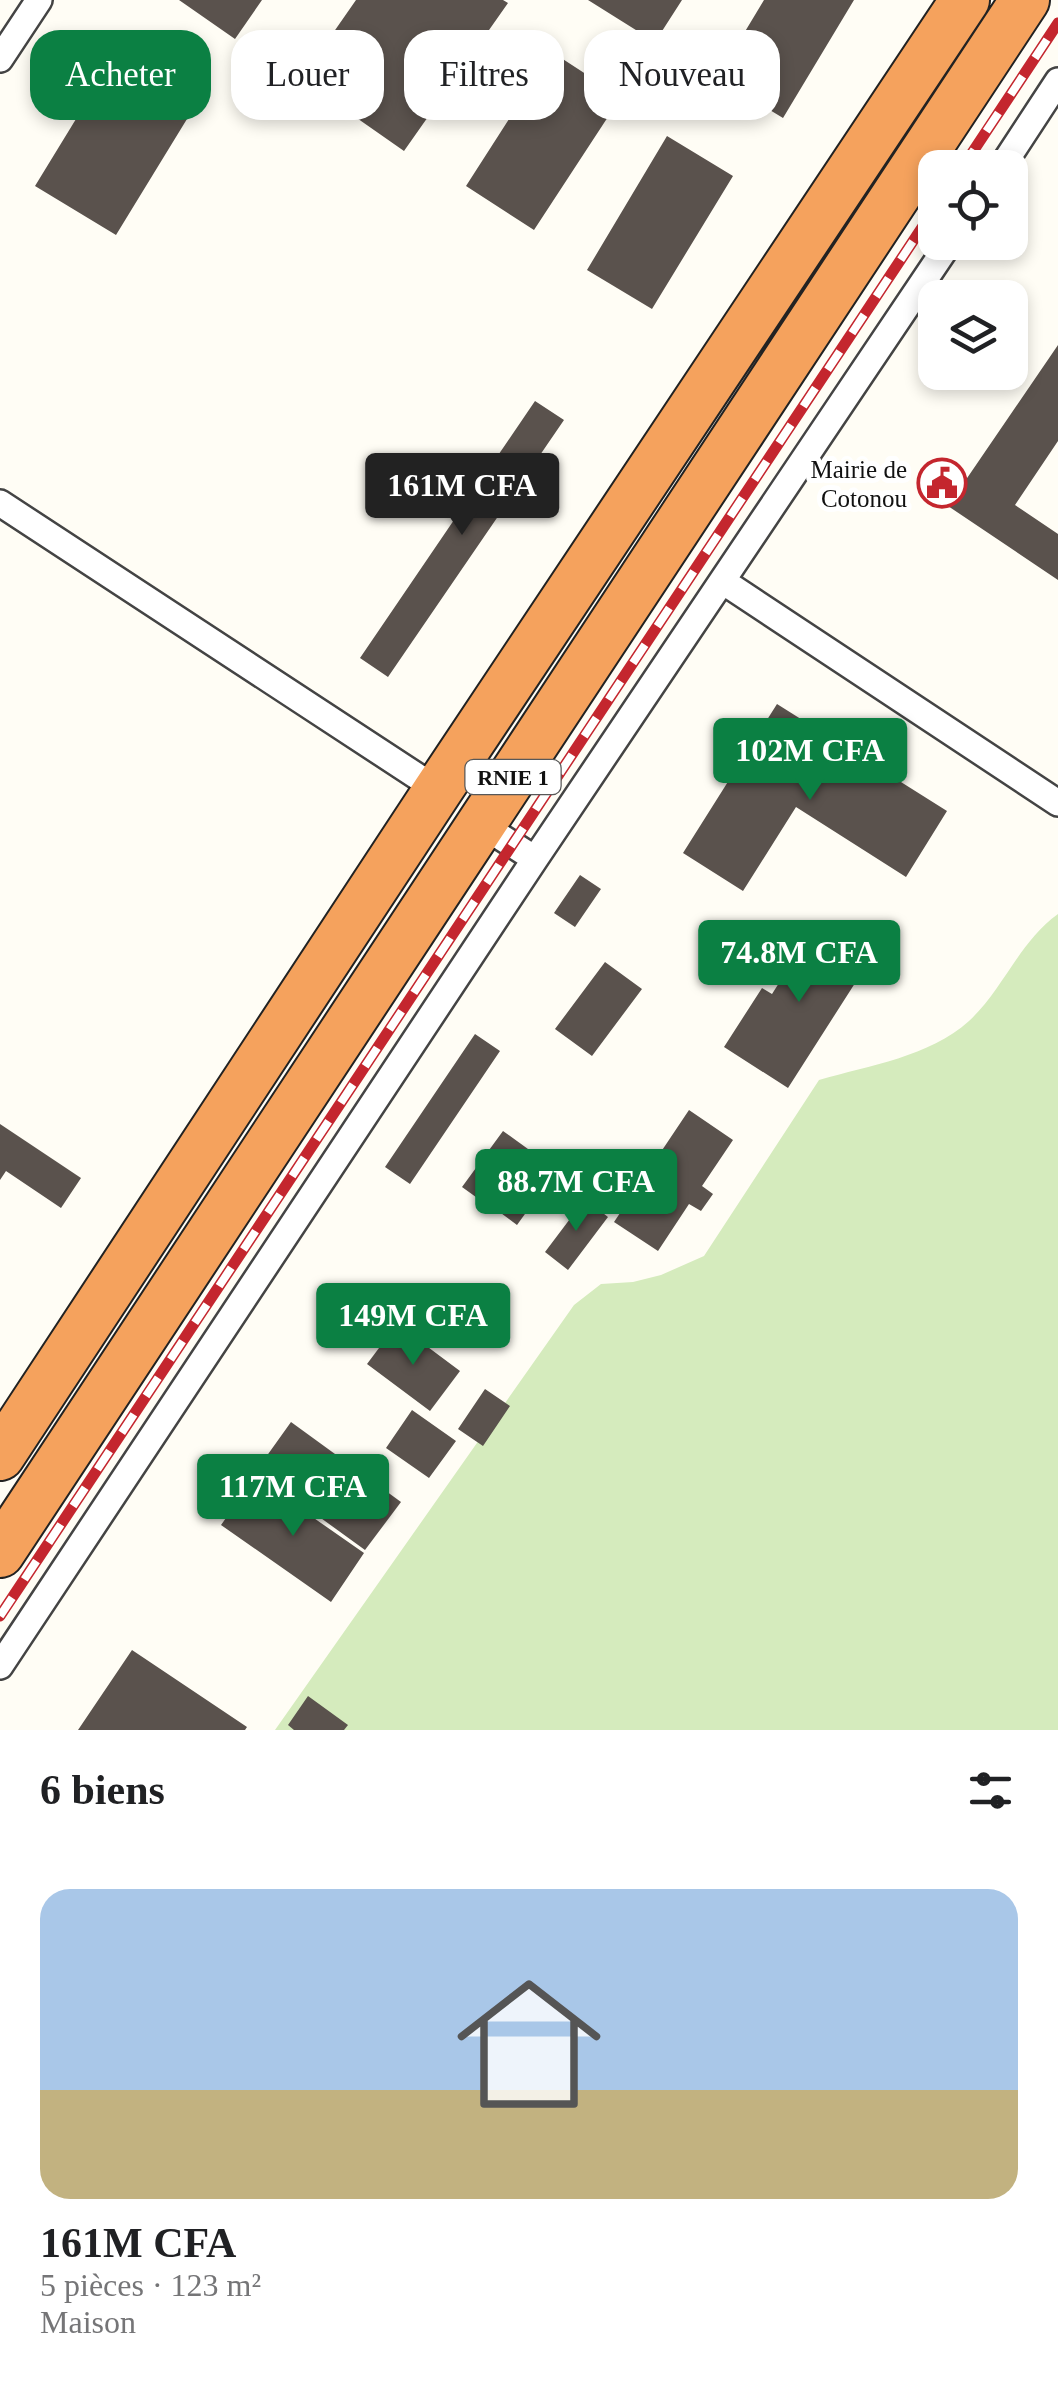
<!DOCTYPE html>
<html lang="fr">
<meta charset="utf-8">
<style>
body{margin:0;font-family:Georgia,serif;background:#f6f6f6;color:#202124;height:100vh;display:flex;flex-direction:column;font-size:38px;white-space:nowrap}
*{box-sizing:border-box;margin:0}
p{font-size:32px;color:#757577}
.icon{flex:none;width:55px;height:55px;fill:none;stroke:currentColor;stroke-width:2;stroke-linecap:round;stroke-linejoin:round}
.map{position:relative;height:1730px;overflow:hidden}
.side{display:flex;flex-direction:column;background:#fff;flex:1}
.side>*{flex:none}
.top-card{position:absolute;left:30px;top:30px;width:1000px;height:90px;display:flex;gap:20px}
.controls{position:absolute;left:918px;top:150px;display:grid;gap:20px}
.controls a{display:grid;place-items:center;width:110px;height:110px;border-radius:20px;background:#fff;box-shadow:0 5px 15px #0003;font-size:50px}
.price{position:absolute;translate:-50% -85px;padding:0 22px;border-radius:10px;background:#0b8043;color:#fff;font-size:32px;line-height:65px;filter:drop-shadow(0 2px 5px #0008)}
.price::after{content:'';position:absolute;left:50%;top:60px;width:30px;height:22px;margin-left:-15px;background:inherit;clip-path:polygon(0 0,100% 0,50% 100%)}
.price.active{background:#222;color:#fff}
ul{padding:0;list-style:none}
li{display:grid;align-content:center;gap:20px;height:530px;padding:0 40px}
li span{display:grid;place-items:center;height:310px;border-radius:30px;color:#555}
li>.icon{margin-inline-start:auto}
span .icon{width:180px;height:180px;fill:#fffc;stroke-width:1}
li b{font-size:42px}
h2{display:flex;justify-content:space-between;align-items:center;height:120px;padding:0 40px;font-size:42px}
.chip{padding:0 35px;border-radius:30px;background:#fff;box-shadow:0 5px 15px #0003;font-size:35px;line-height:90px}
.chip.active{background:#0b8043;color:#fff}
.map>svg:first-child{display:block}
.green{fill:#d5ebbd}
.building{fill:#5a524d}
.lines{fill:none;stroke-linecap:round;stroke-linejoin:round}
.street-casing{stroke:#444;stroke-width:30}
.highway-casing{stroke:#222;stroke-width:52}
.street{stroke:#fff;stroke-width:25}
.highway{stroke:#f5a25d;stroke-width:48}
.rail-casing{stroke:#c4262e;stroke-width:11}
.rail{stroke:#fff;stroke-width:8;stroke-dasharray:22;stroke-linecap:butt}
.labels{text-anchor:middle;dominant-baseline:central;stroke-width:10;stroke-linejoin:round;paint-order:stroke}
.shield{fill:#fff;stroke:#585858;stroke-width:2.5}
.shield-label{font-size:22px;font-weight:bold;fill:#111}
.poi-label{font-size:25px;fill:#111;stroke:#fff;text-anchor:end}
</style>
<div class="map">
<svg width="1058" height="1730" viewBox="0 0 1058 1730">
<rect width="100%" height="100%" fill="#fffdf5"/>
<path class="green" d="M1058 914V1730H275L574 1305 601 1284 633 1282 661 1275 704 1256 819 1080C870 1065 929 1057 969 1021 1003 990 1019 942 1058 914Z"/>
<path class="building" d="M179 0H262L235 39Z
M356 0H503L508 3 404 151 301 79Z
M588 0H682L655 42Z
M764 0H854L783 118 717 78Z
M552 52 621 97 534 230 466 186Z
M106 70 187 119 116 235 35 186Z
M667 136 733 176 652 309 587 270Z
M1058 345V441L1015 505 1058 534V580L948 506Z
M535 401 564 420 388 677 360 658Z
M777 704 947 811 906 877 796 807 743 891 683 853Z
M580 875 601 889 575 927 554 913Z
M819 920 873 955 788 1088 724 1047 762 988 772 994Z
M605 962 642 989 592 1056 555 1029Z
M475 1034 500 1051 410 1184 385 1167Z
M689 1110 733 1140 702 1186 713 1194 701 1211 689 1204 658 1251 614 1222Z
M0 1124 81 1178 61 1208 6 1171 0 1180Z
M503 1131 528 1149 487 1205 462 1187Z
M530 1152 556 1171 517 1225 490 1205Z
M585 1199 608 1217 568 1270 545 1252Z
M397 1324 460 1371 430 1411 367 1364Z
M485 1389 510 1406 483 1446 458 1429Z
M412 1410 456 1441 429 1478 386 1448Z
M291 1422 401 1502 365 1550 256 1471Z
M255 1477 364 1553 331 1602 221 1525Z
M132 1650 247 1727 245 1730H78Z
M308 1696 348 1725 344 1730H294L288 1725Z"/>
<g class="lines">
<g class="street-casing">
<path id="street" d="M0 59 39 0
M1001 168 1058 81
M0 503 438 790
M724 582 1058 803
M482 825 535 859
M0 1666 535 859 950 242"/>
</g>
<g class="highway-casing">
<path id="highway" d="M0 1456 438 790 965 0
M0 1553 1025 0"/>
</g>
<use href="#street" class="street"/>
<use href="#highway" class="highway"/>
<g class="rail-casing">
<path id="rail" d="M962 168 1058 23
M0 1616 935 208"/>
</g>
<use href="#rail" class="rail"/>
</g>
<defs>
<g id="civic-ring" transform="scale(2.5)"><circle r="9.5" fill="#fff" stroke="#c4262e" stroke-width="1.5"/><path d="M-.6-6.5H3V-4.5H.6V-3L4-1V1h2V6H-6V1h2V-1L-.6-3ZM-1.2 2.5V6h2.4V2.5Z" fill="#c4262e"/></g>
</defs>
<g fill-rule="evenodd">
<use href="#civic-ring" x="942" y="483"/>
</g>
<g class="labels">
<rect class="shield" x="465.5" y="760" width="95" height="34" rx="8"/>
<g class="shield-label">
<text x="513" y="777">RNIE 1</text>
</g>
<g class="poi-label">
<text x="907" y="469">Mairie de<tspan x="907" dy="29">Cotonou</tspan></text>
</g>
</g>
</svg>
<div class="controls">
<a><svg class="icon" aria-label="locate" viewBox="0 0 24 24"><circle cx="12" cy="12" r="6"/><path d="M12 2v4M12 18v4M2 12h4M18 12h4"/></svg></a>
<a><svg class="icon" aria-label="layers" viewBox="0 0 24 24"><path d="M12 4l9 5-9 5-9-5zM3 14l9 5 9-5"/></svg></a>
</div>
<b class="price active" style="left:462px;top:538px">161M CFA</b>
<b class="price" style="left:810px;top:803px">102M CFA</b>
<b class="price" style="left:799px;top:1005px">74.8M CFA</b>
<b class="price" style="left:576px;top:1234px">88.7M CFA</b>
<b class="price" style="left:413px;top:1368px">149M CFA</b>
<b class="price" style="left:293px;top:1539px">117M CFA</b>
<div class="top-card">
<a class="chip active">Acheter</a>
<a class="chip">Louer</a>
<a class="chip">Filtres</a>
<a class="chip">Nouveau</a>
</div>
</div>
<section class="side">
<h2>6 biens<svg class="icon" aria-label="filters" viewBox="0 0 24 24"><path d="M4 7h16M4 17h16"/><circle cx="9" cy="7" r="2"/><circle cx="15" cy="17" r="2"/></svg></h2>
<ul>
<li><span style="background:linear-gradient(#a9c7e8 65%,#c2b280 0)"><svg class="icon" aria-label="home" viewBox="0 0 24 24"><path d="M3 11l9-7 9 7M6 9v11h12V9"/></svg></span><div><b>161M CFA</b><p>5 pièces · 123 m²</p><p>Maison</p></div></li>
</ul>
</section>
